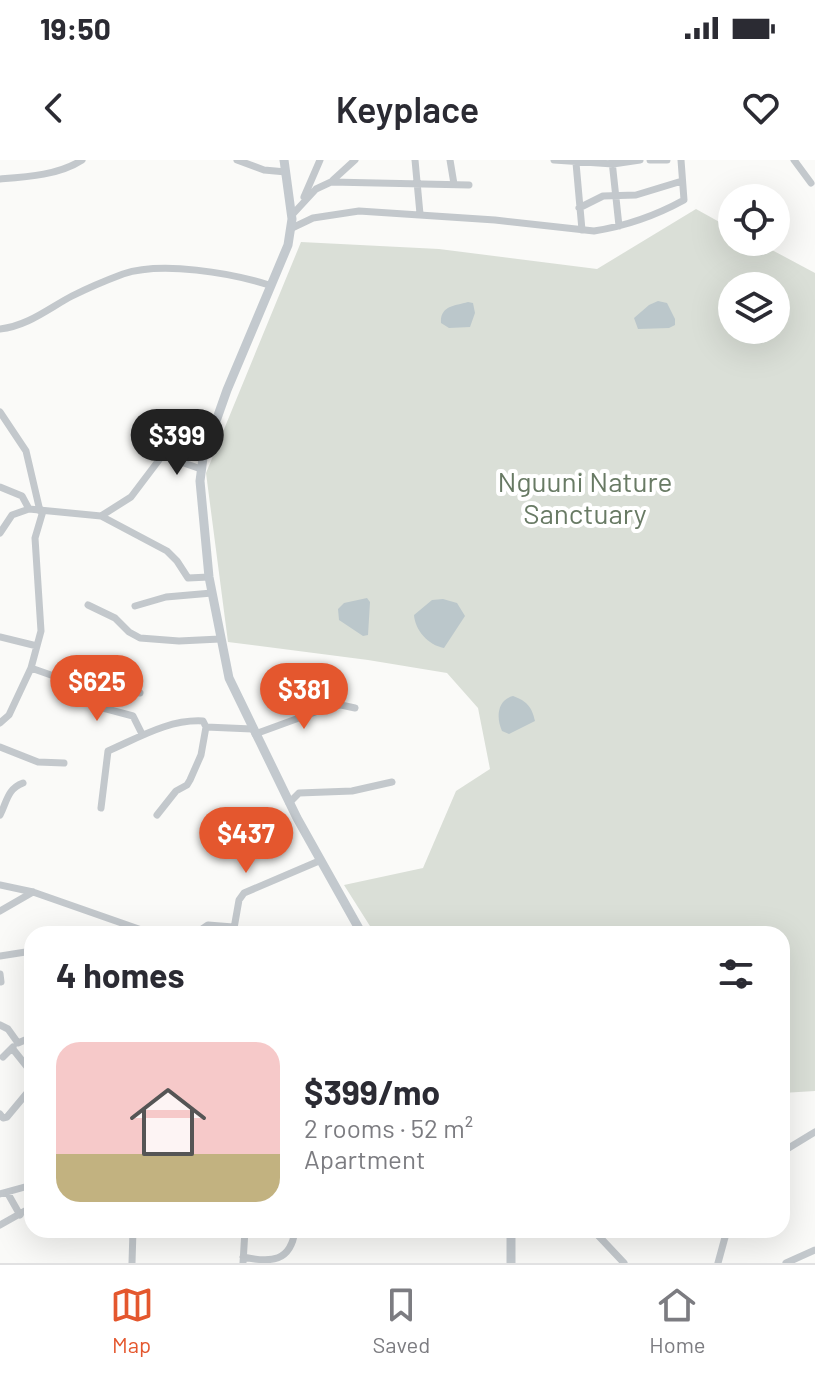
<!DOCTYPE html>
<meta charset="utf-8">
<style>
body{margin:0;font-family:Barlow,sans-serif;background:#f2f2f3;color:#2b2b33;height:100vh;display:flex;flex-direction:column;font-size:30px;white-space:nowrap}
*{box-sizing:border-box;margin:0}
p{font-size:26px;color:#7c7c81}
.icon{flex:none;width:44px;height:44px;fill:none;stroke:currentColor;stroke-width:2;stroke-linecap:round;stroke-linejoin:round}
.map{position:relative;flex:1;overflow:hidden}
.side{position:absolute;left:24px;top:766px;width:766px;height:312px;display:flex;flex-direction:column;background:#fff;border-radius:24px;box-shadow:0 8px 32px #0002}
.side>*{flex:none}
.tools{position:absolute;left:718px;top:24px;display:grid;gap:16px}
.tools a{display:grid;place-items:center;width:72px;height:72px;border-radius:50%;background:#fff;box-shadow:0 8px 32px #0002;font-size:40px}
.price{position:absolute;translate:-50% -68px;padding:0 18px;border-radius:28px;background:#e4572e;color:#fff;font-size:26px;line-height:52px;filter:drop-shadow(0 2px 4px #0008)}
.price::after{content:'';position:absolute;left:50%;top:48px;width:24px;height:18px;margin-left:-12px;background:inherit;clip-path:polygon(0 0,100% 0,50% 100%)}
.price.selected{background:#222;color:#fff}
ul{padding:0;list-style:none}
li{display:flex;align-items:center;gap:24px;height:200px;padding:0 32px}
li span{display:grid;place-items:center;flex:none;width:224px;height:160px;border-radius:24px;color:#555}
li>.icon{margin-inline-start:auto}
span .icon{width:96px;height:96px;fill:#fffc;stroke-width:1}
li b{font-size:34px}
h2{display:flex;justify-content:space-between;align-items:center;height:96px;padding:0 32px;font-size:34px}
.status{display:flex;justify-content:space-between;align-items:center;height:56px;padding:0 40px;background:#fff;direction:ltr}
.status svg{height:22px;fill:currentColor}
header{display:flex;justify-content:space-between;align-items:center;height:104px;padding:0 32px;background:#fff;font-size:36px;font-weight:600}
.dock{display:flex;justify-content:space-around;align-items:center;height:112px;border-top:2px solid #e1e1e2;background:#fff;font-size:22px;color:#7c7c81}
.dock a{display:grid;justify-items:center;gap:4px}
.dock .selected{color:#e4572e}
.map>svg:first-child{display:block}
.green{fill:#dadfd7;fill-rule:evenodd}
.water{fill:#bbc7cb}
.lines{fill:none;stroke-linecap:round;stroke-linejoin:round}
.minor{stroke:#c3c8cc;stroke-width:7}
.major{stroke:#c3c9ce;stroke-width:9}
.labels{text-anchor:middle;dominant-baseline:central;stroke-width:8;stroke-linejoin:round;paint-order:stroke}
.park-label{font-size:28px;fill:#687a64;stroke:#fff}
</style>
<div class="status"><b>19:50</b><svg viewBox="0 0 49 12"><path d="M0 12V9h3v3zM5 12V6h3v6zM10 12V3h3v9zM15 12V0h3v12zM26 1h20v11H26zM47 4h2v5h-2z"/></svg></div>
<header><svg class="icon" aria-label="back" viewBox="0 0 24 24"><path d="M15 5l-7 7 7 7"/></svg>Keyplace<svg class="icon" aria-label="heart" viewBox="0 0 24 24"><path d="M12 20l-8-8c-3-5 5-10 8-4 3-6 11-1 8 4z"/></svg></header>
<div class="map">
<svg width="815" height="1103" viewBox="0 0 815 1103">
<rect width="100%" height="100%" fill="#fafaf8"/>
<path class="green" d="M696 49 732 69V82H757L815 113V931L782 933V774H375L344 725 423 708 456 631 490 609 478 548 447 513 368 500 228 482 206 313 301 82 439 89 597 109ZM732 126H776V170H732Z"/>
<path class="water" d="M658 141 667 143 675 159V165L669 168 638 169 634 158 649 145Z
M468 142 473 143 475 153 470 167 449 168 441 163C440 146 454 146 468 142Z
M367 438 370 442 368 475 363 476 339 460 338 449 344 443Z
M443 439 457 443 465 456 444 488C428 485 415 470 414 455L432 440Z
M513 536C527 541 532 547 535 561L509 574 502 571C496 558 497 540 513 536Z"/>
<g class="lines">
<path class="minor" d="M237 0 264 10 286 12
M415 0 420 54
M450 0 454 24
M554 0 613 4 640 0
M650 0H667
M794 0 811 23
M612 1 619 66
M576 3 582 70
M0 19C27 17 59 15 82 0
M333 20 355 0
M304 37 320 0
M579 48 603 36 636 35 682 21
M292 55 316 29 331 22 469 25
M292 68 313 58 359 51 495 60 594 71C626 66 655 56 684 40L681 0
M0 169C28 166 49 148 72 136 88 128 107 120 123 114 162 101 231 113 269 125
M0 252 26 291 40 351
M166 293 178 301 201 309
M0 327 22 336 29 349
M101 356 131 337 162 296 186 281
M0 373 12 355 29 349 101 356 167 391 177 401 188 418 209 417
M88 445 115 458 129 472 140 478 179 481 220 479
M135 446 166 437 212 433
M0 477 37 486
M31 508 68 521 140 533
M98 527 103 548 133 556 142 574
M0 563 9 555 31 508 41 471 35 378 43 351
M255 574 329 547 341 545 355 548
M0 587 38 602 64 603
M289 643 299 633 352 631 392 622
M101 648 108 591C138 578 169 559 203 561L206 567 252 569
M0 655C7 642 7 629 23 623
M157 655 176 631 187 625 190 620 201 595 206 567
M0 725 33 732 153 774
M0 751 33 732
M195 774 208 765 233 767
M233 774 239 740 244 733 319 701
M0 796 32 791
M0 814 1 822
M0 865 8 869 18 883 32 877
M12 888 32 913
M3 897 13 887
M0 954 3 958 7 957 32 927
M782 992 815 972
M7 1032 20 1055
M0 1034 32 1025
M0 1065 32 1047
M593 1070 624 1103
M243 1097C271 1103 291 1102 295 1070
M132 1103 133 1070
M243 1103 245 1070
M718 1103 727 1070
M786 1103 815 1090"/>
<path class="major" d="M284 0 292 59 288 85 227 230 203 298 200 321 209 417 229 518 297 658 362 774
M511 1070V1103"/>
</g>
<g class="labels">
<g class="park-label">
<text x="585" y="321">Nguuni Nature<tspan x="585" dy="32">Sanctuary</tspan></text>
</g>
</g>
</svg>
<div class="tools">
<a><svg class="icon" aria-label="locate" viewBox="0 0 24 24"><circle cx="12" cy="12" r="6"/><path d="M12 2v4M12 18v4M2 12h4M18 12h4"/></svg></a>
<a><svg class="icon" aria-label="layers" viewBox="0 0 24 24"><path d="M12 4l9 5-9 5-9-5zM3 14l9 5 9-5"/></svg></a>
</div>
<b class="price selected" style="left:177px;top:317px">$399</b>
<b class="price" style="left:97px;top:563px">$625</b>
<b class="price" style="left:304px;top:571px">$381</b>
<b class="price" style="left:246px;top:715px">$437</b>
<section class="side">
<h2>4 homes<svg class="icon" aria-label="filters" viewBox="0 0 24 24"><path d="M4 7h16M4 17h16"/><circle cx="9" cy="7" r="2"/><circle cx="15" cy="17" r="2"/></svg></h2>
<ul>
<li><span style="background:linear-gradient(#f6c9c9 70%,#c2b280 0)"><svg class="icon" aria-label="home" viewBox="0 0 24 24"><path d="M3 11l9-7 9 7M6 9v11h12V9"/></svg></span><div><b>$399/mo</b><p>2 rooms · 52 m²</p><p>Apartment</p></div></li>
</ul>
</section>
</div>
<nav class="dock">
<a class="selected"><svg class="icon" aria-label="map" viewBox="0 0 24 24"><path d="M3 6l6-2 6 2 6-2v14l-6 2-6-2-6 2zM9 4v14M15 6v14"/></svg>Map</a>
<a><svg class="icon" aria-label="saved" viewBox="0 0 24 24"><path d="M7 4h10v16l-5-4-5 4z"/></svg>Saved</a>
<a><svg class="icon" aria-label="home" viewBox="0 0 24 24"><path d="M3 11l9-7 9 7M6 9v11h12V9"/></svg>Home</a>
</nav>
